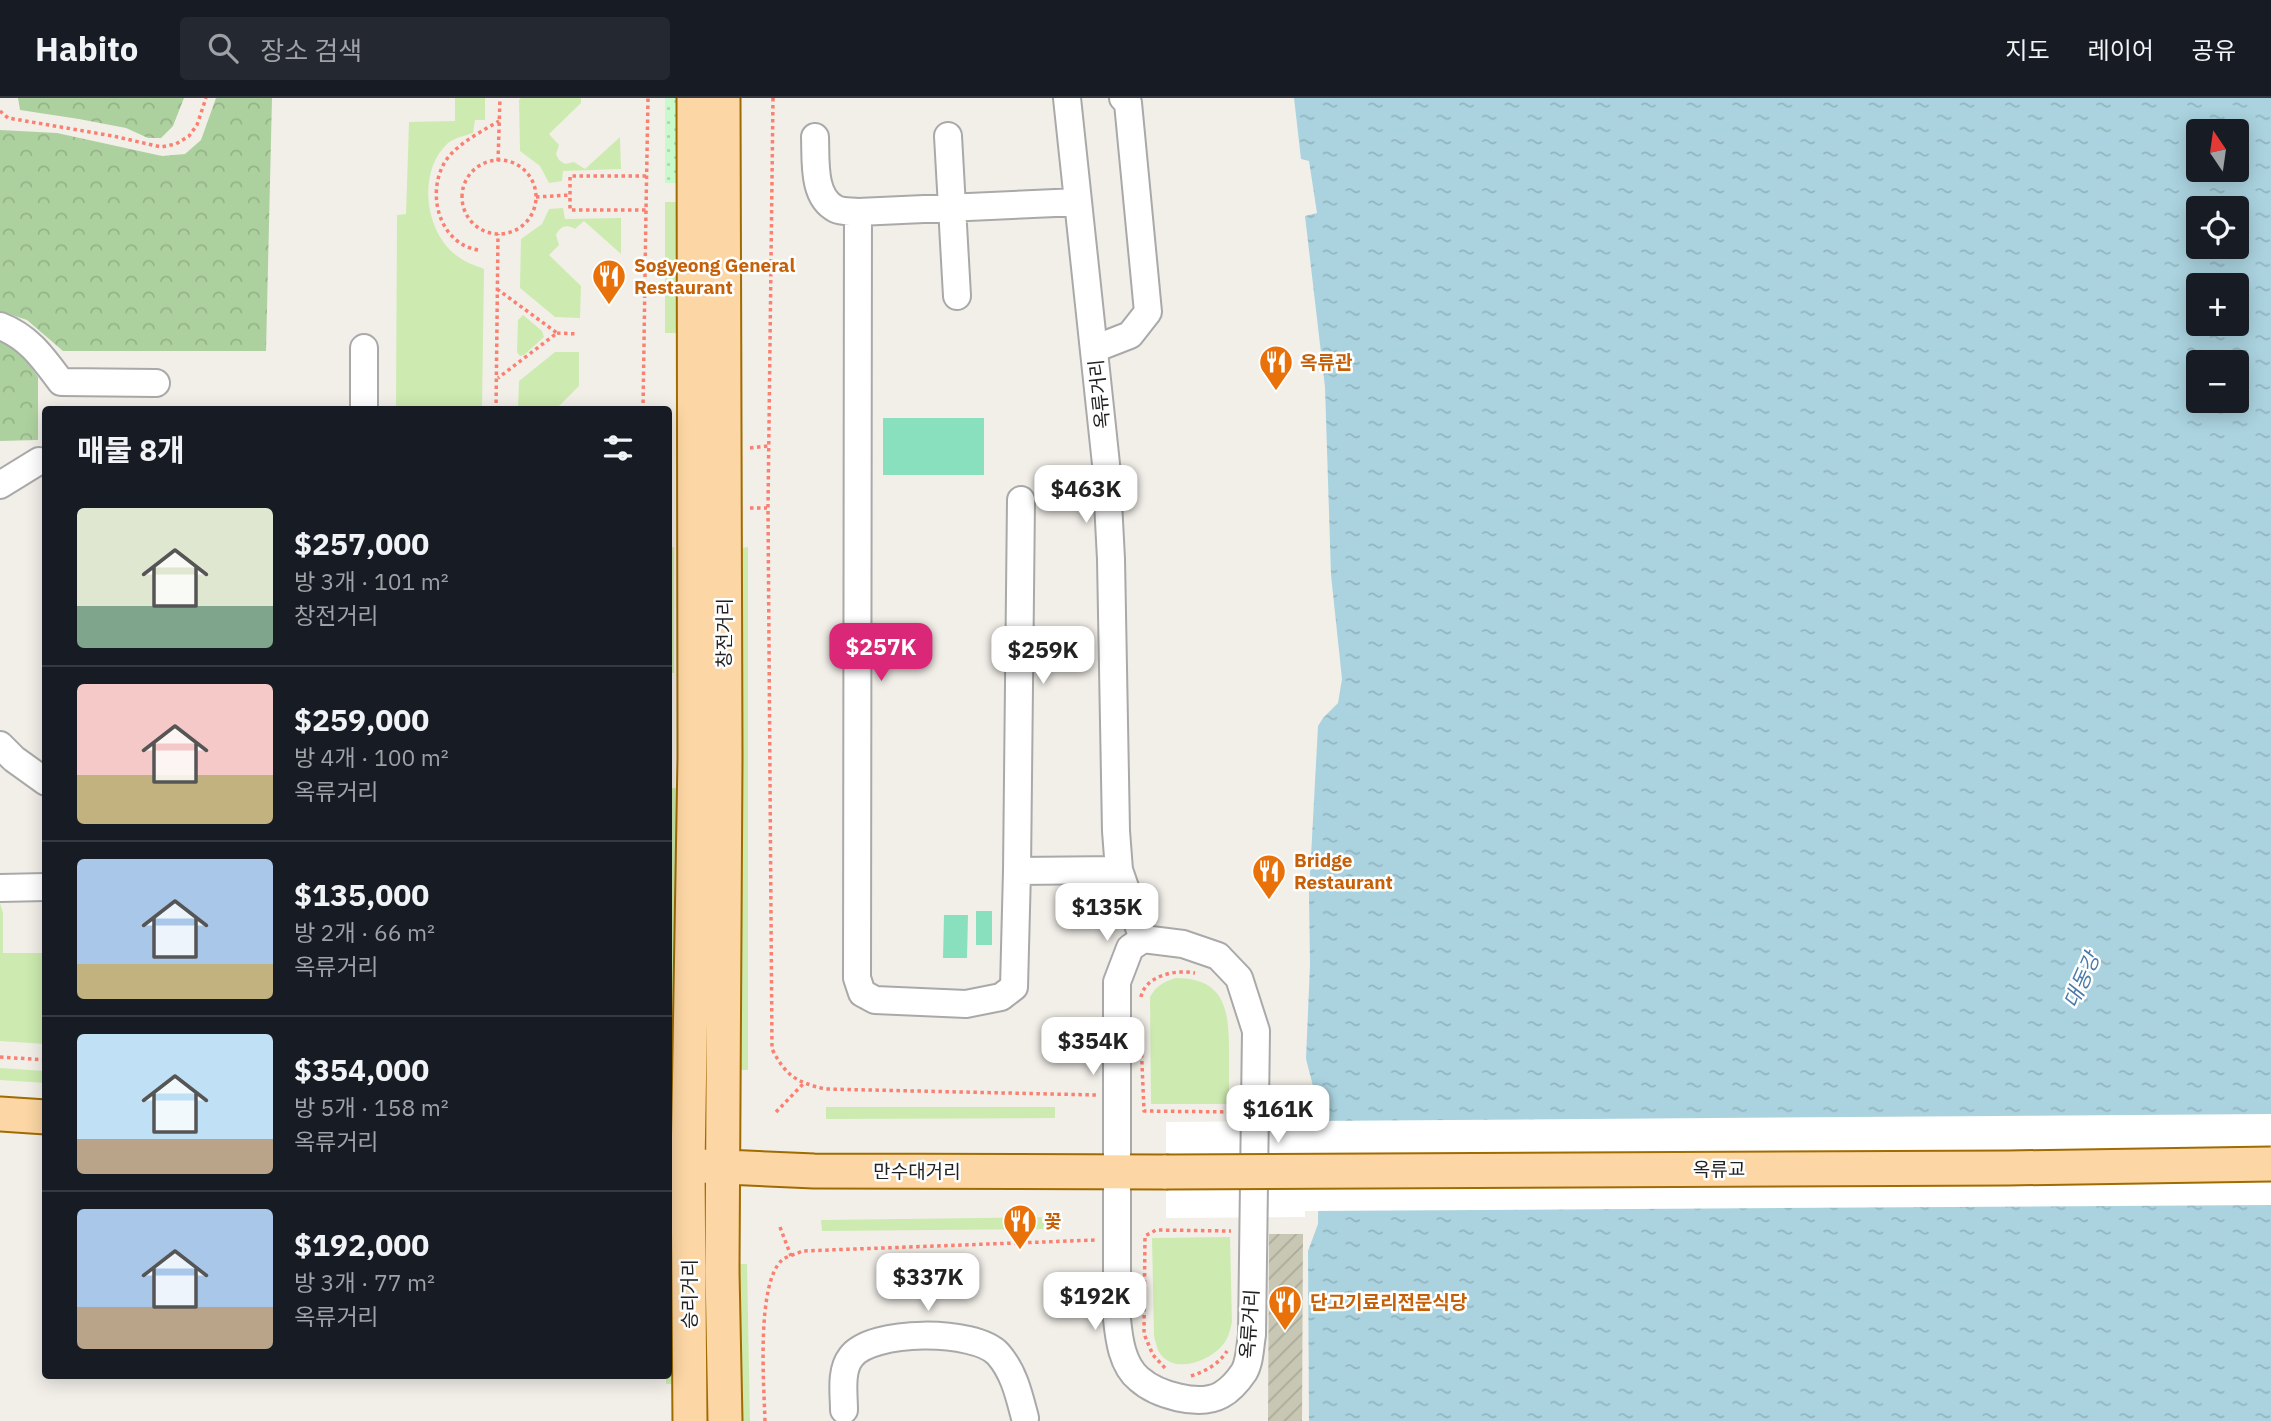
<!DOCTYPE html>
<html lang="ko">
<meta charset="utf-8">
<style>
body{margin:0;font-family:"IBM Plex Sans","Noto Sans KR",sans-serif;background:#242831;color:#f1f3f6;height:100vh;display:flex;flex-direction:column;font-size:26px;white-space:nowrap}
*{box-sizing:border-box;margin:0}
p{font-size:23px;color:#9ea1a6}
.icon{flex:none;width:38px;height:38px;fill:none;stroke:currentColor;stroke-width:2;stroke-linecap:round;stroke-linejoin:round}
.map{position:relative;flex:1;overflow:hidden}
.drawer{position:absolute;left:42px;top:308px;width:630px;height:973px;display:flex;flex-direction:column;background:#171b24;border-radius:7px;box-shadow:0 4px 18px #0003}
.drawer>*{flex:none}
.needle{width:46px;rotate:347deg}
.buttons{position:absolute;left:2186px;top:21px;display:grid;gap:14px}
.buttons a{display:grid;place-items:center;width:63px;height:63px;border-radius:7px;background:#171b24;box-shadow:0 4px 18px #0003;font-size:35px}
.price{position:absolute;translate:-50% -60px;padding:0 16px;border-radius:14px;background:#fff;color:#222;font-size:23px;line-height:46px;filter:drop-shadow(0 2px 4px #0008)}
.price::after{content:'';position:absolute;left:50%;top:42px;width:21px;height:16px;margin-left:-10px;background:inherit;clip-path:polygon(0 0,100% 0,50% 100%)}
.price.on{background:#db2777;color:#fff}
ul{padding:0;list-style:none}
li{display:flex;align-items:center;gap:21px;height:175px;padding:0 35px}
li+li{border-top:2px solid #363941}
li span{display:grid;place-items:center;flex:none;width:196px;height:140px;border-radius:7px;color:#555}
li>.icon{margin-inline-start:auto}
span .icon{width:84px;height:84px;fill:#fffc;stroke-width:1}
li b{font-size:30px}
h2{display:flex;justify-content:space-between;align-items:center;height:84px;padding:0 35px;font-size:30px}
header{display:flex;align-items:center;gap:42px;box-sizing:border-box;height:98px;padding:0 35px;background:#171b24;border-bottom:2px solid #363941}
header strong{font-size:33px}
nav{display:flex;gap:38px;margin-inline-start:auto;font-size:24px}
.search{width:490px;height:63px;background:#242831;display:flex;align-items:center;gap:18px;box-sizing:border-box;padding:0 24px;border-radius:7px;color:#9ea1a6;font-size:26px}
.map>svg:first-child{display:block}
.construction{fill:url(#construction-furrows)}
.grass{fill:#cdebb0}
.forest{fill:url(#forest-crowns)}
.park{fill:url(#park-dots)}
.pitch{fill:#88e0be}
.water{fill:url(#water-ripples);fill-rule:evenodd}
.pier{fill:#fff}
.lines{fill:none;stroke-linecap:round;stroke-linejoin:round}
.minor-casing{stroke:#a9a9a9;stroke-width:30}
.major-casing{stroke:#a06b00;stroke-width:37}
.path{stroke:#fa8072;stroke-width:3.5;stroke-dasharray:3.5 3.5;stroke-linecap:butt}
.minor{stroke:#fff;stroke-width:26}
.major{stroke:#fcd6a4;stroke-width:33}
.major-bridge-casing{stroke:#a06b00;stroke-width:37;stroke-linecap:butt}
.major-bridge{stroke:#fcd6a4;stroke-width:33}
.labels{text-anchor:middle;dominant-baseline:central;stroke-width:5;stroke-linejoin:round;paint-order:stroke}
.food-label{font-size:19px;font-weight:bold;fill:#c56008;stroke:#fff;text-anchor:start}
.street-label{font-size:19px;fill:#222;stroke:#fff}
.water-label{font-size:21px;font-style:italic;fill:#4a7aab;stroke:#fff}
</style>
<header>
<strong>Habito</strong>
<div class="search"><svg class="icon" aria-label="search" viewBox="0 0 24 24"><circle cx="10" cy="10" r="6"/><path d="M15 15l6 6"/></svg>장소 검색</div>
<nav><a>지도</a><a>레이어</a><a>공유</a></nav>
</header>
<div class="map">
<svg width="2271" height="1323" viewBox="0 0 2271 1323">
<defs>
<pattern id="construction-furrows" width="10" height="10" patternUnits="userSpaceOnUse" patternTransform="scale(1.75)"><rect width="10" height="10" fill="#c7c7b4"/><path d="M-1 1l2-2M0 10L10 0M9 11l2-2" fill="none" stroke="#abab9a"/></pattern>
<pattern id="forest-crowns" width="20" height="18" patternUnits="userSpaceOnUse" patternTransform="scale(1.75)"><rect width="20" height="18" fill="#add19e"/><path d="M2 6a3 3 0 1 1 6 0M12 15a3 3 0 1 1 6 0" fill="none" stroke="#95b388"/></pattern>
<pattern id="park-dots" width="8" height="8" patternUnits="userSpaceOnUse" patternTransform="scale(1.75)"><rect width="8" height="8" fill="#c8facc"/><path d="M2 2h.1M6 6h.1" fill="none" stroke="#acd6af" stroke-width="1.8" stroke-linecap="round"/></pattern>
<pattern id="water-ripples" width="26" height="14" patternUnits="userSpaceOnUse" patternTransform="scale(1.75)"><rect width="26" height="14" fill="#aad3df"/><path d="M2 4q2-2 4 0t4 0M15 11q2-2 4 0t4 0" fill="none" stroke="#92b5bf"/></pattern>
</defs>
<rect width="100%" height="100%" fill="#f2efe9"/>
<path class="construction" d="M1269 1136H1303L1302 1323H1268Z"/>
<path class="grass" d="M455 0H485V22H475L473 35C464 38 454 40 448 45 416 74 425 138 460 160 467 165 477 168 484 171L482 311H396L397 117 406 116 409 24 455 23Z
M521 0H581V5L549 36 559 47 556 56 559 62 565 66 574 64 585 71 620 39 621 71 563 73 562 83 549 85 540 68 520 53 519 2Z
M665 104H677V235H665Z
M563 110 565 121 621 120V156L584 123 575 131C567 126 560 128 556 137L559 147 549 157 581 188 580 220 555 219 520 190 521 141 542 126 549 111Z
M523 217 542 233 544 239 524 257 520 258 517 254 518 222Z
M555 254H579V288L556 311H518L519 283Z
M669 449H674V575H668Z
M748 449V972H740L741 450Z
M668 690H676L677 981H669Z
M0 805 3 815V855H45V946L0 943Z
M1176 880C1224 880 1229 911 1229 951 1229 969 1229 987 1229 1006H1151L1150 899C1156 888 1163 884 1176 880Z
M0 970 45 973V985L0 982Z
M826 1009H1055V1020L826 1021Z
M1055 1119V1131L822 1133 821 1122Z
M1230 1139 1232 1224C1230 1233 1228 1242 1221 1249 1208 1263 1177 1275 1162 1258 1157 1253 1156 1245 1154 1238L1152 1140Z
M668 1161H671L675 1286H666V1278H668Z
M739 1166H747L750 1323H741Z"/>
<path class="forest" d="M18 0H184L173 28 161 40H148L126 30 79 21 20 12Z
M216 0H272L266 253H63L27 222 0 213V32L57 35 162 58 185 56 201 42Z
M0 241 18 251 38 279V342L0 343Z"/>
<path class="park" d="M665 0H676L677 85H665Z"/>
<path class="pitch" d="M883 320H984V377H883Z
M976 813H992V847H976Z
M944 817H968L967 860H943Z"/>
<path class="water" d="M1294 0H2271V1323H1309L1308 1153 1318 1126 1319 1011 1306 961 1310 867 1309 796 1318 628 1323 620 1338 605 1342 581 1331 477 1325 289 1305 118 1317 115 1309 63 1301 61ZM2198 33H2236V72H2198ZM2198 110H2236V149H2198ZM2198 187H2236V226H2198ZM2198 264H2236V303H2198Z"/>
<path class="pier" d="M2271 1016V1107L1305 1113V1119L1166 1120V1024Z"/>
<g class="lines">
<g class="minor-casing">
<path id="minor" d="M1067 0 1106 366 1111 461 1116 733 1119 772 1143 841
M948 38 957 198
M815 39C816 62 812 99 836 111 842 114 851 113 858 114
M1078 104 858 114 857 880 862 895 875 902 966 906 1001 899 1014 889 1017 773 1119 772
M0 228C29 239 43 260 61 284L156 285
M1094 251 1130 237 1148 214 1128 5 1123 0
M364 312V250
M0 387 39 363
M0 647 14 661 46 684
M1017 773 1021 402
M0 790 46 789
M1143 841 1183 846 1218 858 1239 880 1256 933 1252 1237C1250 1248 1250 1264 1244 1274 1238 1283 1230 1292 1221 1297 1199 1309 1157 1297 1139 1281 1122 1267 1119 1241 1117 1221V884L1130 850Z
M844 1312C844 1296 840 1273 851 1259 871 1231 975 1231 998 1256 1014 1274 1019 1297 1025 1320"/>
</g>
<g class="major-casing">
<path id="major" d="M723 0 725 660 722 1173 725 1323
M0 1016 46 1019
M703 1068 814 1073 1166 1074
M690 1323 688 1068 695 659 694 0"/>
</g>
<path class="path" d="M773 0 768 410 772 951C786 978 796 984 825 991L1097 997
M0 13 8 20 113 38 161 49 176 46 189 38 197 27 206 0
M462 99a37 37 0 1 1 74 0a37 37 0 1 1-74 0Z
M498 63 500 0
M646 78H570V112H646L648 0
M536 99 570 97
M478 152C436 145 424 87 450 57 463 43 482 33 499 23
M497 191 557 235 498 280
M557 235 578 236
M496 312 498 136
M643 312 646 112
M750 350 768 348
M750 410H767
M1141 899C1145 878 1175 871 1195 875
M1141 942 1144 1013 1233 1014
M0 959 46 962
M776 1014 803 986
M780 1129 791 1158
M1165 1270 1153 1257 1144 1236 1145 1138 1156 1132 1231 1133
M1191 1278C1206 1273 1219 1266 1227 1253
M765 1323C764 1288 756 1186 782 1162 787 1158 797 1156 802 1153L1096 1142"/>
<use href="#minor" class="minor"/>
<use href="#major" class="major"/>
<g class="major-bridge-casing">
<path id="major-bridge" d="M1166 1074 2008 1070 2271 1066"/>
</g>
<use href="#major-bridge" class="major-bridge"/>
</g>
<defs>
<g id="restaurant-pin" transform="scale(1.75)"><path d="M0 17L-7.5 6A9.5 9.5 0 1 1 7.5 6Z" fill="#e8710a" stroke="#fff"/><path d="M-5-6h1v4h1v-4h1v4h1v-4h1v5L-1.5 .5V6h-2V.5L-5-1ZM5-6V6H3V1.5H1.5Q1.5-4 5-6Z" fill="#fff"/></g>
</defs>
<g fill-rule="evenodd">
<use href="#restaurant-pin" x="609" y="178"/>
<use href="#restaurant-pin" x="1276" y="264"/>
<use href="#restaurant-pin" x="1269" y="773"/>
<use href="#restaurant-pin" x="1020" y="1123"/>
<use href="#restaurant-pin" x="1285" y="1204"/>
</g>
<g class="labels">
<g class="food-label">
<text x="634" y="167">Sogyeong General<tspan x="634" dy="22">Restaurant</tspan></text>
<text x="1300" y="264">옥류관</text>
<text x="1294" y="762">Bridge<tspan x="1294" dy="22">Restaurant</tspan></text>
<text x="1044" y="1123">꽃</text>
<text x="1310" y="1204">단고기료리전문식당</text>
</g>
<g class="street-label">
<text transform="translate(1099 296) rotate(-96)">옥류거리</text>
<text transform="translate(724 535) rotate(-90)">창전거리</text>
<text x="1719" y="1071">옥류교</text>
<text x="917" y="1073">만수대거리</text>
<text transform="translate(689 1196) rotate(-90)">승리거리</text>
<text transform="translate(1249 1226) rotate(-86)">옥류거리</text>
</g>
<g class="water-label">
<text transform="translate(2081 882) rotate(-66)">대동강</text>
</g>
</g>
</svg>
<div class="buttons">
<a><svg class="needle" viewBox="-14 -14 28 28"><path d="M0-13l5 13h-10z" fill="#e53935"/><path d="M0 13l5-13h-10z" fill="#9ea1a6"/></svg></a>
<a><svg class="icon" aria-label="locate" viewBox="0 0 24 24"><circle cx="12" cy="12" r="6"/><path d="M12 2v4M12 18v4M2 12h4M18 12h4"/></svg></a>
<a>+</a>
<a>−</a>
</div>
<b class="price" style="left:1086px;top:427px">$463K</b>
<b class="price on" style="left:881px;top:585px">$257K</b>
<b class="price" style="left:1043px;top:588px">$259K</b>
<b class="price" style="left:1107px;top:845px">$135K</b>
<b class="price" style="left:1093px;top:979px">$354K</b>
<b class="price" style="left:1278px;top:1047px">$161K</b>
<b class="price" style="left:928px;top:1215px">$337K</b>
<b class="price" style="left:1095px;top:1234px">$192K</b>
<section class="drawer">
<h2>매물 8개<svg class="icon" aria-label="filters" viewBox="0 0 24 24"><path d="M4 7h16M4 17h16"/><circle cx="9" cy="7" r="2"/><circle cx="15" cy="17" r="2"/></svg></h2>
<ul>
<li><span style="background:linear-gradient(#dfe7d0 70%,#7fa58c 0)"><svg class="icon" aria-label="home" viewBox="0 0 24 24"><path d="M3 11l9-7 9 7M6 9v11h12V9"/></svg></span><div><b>$257,000</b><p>방 3개 · 101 m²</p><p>창전거리</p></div></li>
<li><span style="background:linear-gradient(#f6c9c9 65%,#c2b280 0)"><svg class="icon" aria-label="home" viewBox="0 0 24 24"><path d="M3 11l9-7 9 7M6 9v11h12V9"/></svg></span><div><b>$259,000</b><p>방 4개 · 100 m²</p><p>옥류거리</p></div></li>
<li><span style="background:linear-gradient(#a9c7e8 75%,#c2b280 0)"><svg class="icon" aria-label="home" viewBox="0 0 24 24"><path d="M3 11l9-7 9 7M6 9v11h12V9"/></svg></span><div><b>$135,000</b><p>방 2개 · 66 m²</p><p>옥류거리</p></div></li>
<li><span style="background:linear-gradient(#bfe0f5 75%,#b9a48a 0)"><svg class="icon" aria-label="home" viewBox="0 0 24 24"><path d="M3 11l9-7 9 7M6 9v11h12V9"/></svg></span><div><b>$354,000</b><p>방 5개 · 158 m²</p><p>옥류거리</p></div></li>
<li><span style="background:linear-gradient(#a9c7e8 70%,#b9a48a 0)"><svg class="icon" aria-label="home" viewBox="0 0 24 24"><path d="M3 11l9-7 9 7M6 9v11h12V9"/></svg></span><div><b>$192,000</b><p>방 3개 · 77 m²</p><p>옥류거리</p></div></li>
</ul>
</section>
</div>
